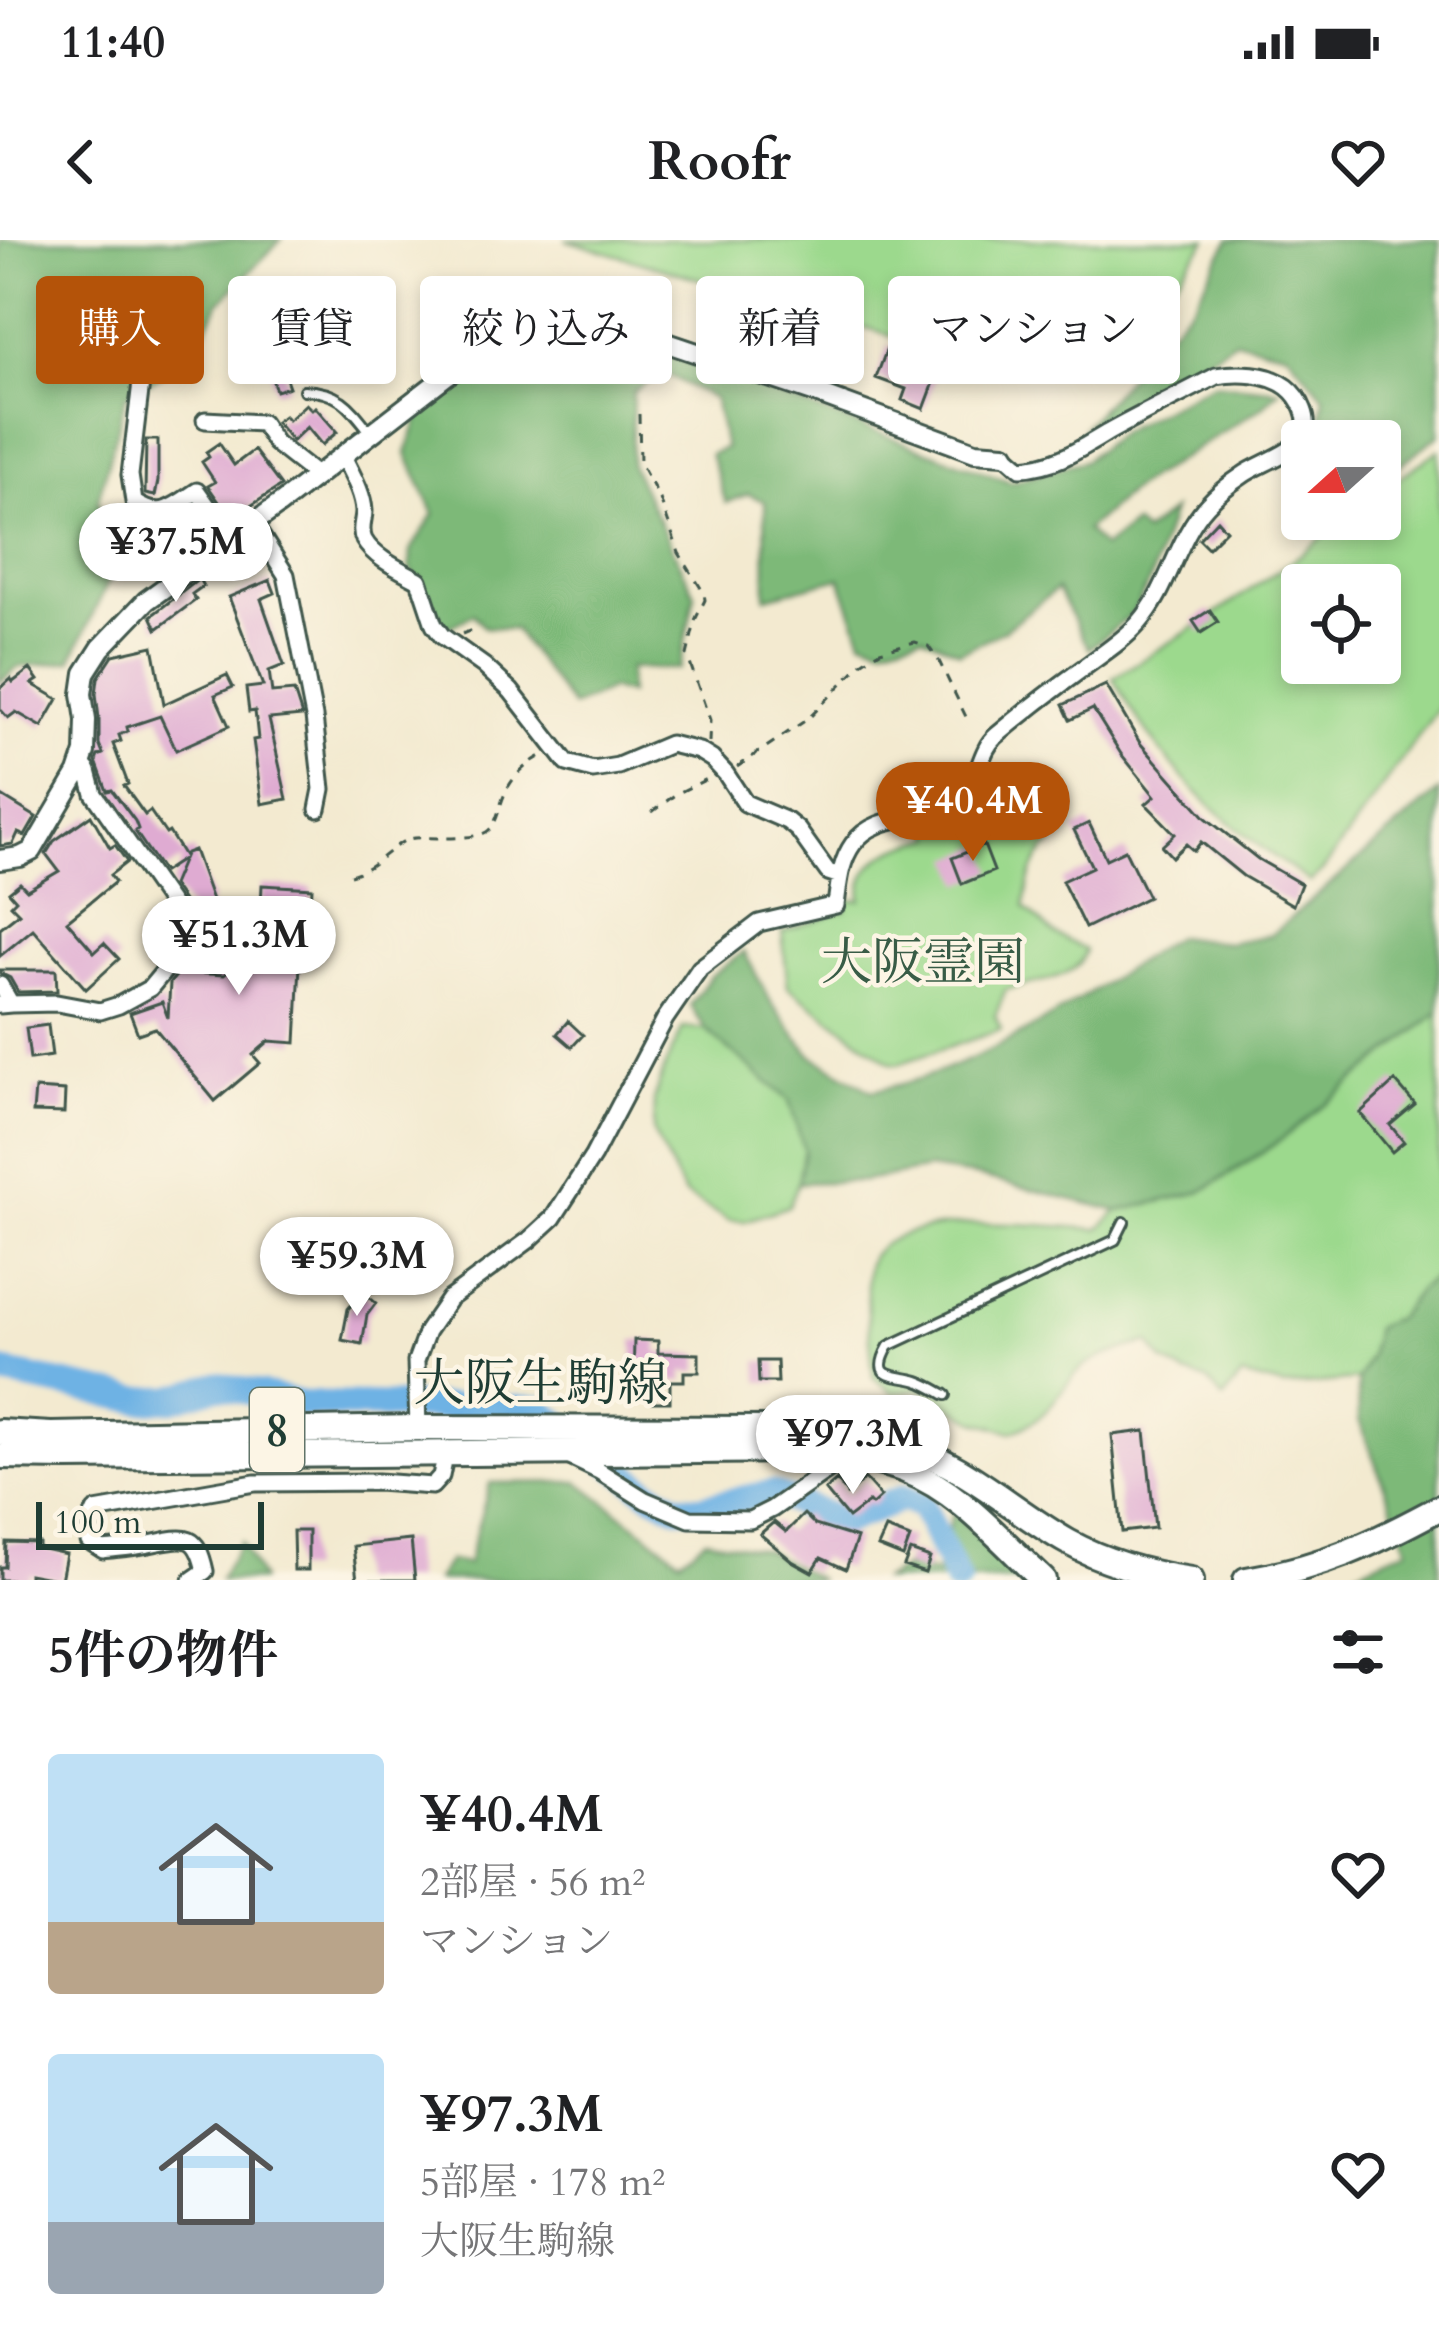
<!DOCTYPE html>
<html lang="ja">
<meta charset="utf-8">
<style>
body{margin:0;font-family:Cardo,"Noto Serif JP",serif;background:#f2f2f2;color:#202124;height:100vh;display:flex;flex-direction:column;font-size:45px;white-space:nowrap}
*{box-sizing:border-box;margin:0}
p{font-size:39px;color:#757577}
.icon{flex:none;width:66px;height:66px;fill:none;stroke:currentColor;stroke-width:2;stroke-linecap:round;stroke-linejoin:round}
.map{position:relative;height:1340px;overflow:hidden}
.side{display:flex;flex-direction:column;background:#fff;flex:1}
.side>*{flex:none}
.guide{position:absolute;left:36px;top:36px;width:1368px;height:108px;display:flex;gap:24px}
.needle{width:78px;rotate:249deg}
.tools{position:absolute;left:1281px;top:180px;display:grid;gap:24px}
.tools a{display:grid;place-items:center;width:120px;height:120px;border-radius:12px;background:#fff;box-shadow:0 6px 18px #0003;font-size:60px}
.scale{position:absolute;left:36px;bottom:30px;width:228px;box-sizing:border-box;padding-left:12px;border:6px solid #1f3d34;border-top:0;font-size:33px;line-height:42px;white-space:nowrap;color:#1f3d34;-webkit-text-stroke:9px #fcf5e5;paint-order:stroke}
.price{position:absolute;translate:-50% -102px;padding:0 27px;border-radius:42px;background:#fff;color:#222;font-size:39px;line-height:78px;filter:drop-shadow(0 3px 6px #0008)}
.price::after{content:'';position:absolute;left:50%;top:72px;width:36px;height:27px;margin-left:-18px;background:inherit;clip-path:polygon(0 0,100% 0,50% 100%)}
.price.active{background:#b45309;color:#fff}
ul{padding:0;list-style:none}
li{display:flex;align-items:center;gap:36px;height:300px;padding:0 48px}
li span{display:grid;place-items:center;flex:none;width:336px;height:240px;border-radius:12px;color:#555}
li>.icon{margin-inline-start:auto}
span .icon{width:144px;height:144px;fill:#fffc;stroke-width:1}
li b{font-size:51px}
h2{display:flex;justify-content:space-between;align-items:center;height:144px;padding:0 48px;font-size:51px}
.chip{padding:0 42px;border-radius:12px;background:#fff;box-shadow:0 6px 18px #0003;font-size:42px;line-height:108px}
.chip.active{background:#b45309;color:#fff}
.status{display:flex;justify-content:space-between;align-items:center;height:84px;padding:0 60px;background:#fff;direction:ltr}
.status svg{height:33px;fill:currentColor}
header{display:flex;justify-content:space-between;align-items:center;height:156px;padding:0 48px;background:#fff;font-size:54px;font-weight:700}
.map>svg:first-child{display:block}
.green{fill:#9cd98d;stroke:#5e8b60;stroke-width:3;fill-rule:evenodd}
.forest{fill:#7db978;stroke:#4e7b56;stroke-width:3}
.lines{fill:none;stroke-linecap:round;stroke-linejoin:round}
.river{stroke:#6eb2e4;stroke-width:27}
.building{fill:#dfabd2}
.service-casing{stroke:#3f574b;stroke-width:14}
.minor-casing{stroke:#3f574b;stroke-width:21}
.tertiary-casing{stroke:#3f574b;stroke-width:24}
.primary-casing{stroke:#3f574b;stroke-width:30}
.path{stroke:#3f574b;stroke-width:3;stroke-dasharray:9 9;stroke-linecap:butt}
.service{stroke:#fff;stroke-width:8}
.minor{stroke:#fff;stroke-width:15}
.tertiary{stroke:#fff;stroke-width:18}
.primary{stroke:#fff;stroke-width:24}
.labels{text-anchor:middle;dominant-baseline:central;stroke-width:9;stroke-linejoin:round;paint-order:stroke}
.shield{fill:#fcf5e5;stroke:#617469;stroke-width:3}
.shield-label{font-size:48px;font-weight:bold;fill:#1f3d34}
.park-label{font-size:51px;fill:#385c46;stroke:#fcf5e5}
.street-label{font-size:51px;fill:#1f3d34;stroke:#fcf5e5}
</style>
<div class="status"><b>11:40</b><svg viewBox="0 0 49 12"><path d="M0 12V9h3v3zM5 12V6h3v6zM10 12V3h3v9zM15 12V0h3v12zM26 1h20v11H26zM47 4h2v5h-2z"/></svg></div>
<header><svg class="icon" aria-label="back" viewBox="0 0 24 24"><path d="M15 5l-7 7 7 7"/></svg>Roofr<svg class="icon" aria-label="heart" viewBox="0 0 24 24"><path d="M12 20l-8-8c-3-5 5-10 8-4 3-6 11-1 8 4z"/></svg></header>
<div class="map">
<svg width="1439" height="1340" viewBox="0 0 1439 1340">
<rect width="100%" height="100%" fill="#fcf5e5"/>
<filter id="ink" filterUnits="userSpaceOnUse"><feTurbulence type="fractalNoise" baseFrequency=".00833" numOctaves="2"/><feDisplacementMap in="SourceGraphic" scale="24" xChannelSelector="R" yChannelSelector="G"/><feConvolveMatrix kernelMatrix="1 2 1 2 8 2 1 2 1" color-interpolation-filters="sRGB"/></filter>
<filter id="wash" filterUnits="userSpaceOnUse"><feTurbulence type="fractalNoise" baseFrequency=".004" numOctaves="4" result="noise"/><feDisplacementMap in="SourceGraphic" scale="48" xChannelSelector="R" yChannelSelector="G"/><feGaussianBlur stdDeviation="2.7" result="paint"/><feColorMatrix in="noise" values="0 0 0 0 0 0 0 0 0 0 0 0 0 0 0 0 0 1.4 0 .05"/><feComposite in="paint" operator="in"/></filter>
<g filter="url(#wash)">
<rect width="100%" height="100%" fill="#f3ead0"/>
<path class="green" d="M566 0H1207L1151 72 1017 109 935 108Z
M1439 210V467L1323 630 1310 642C1220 581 1167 534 1113 438L1214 375 1295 319 1345 279H1380V251ZM1302 345H1380V423H1302Z
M989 529 1051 604C1032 621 1028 643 1025 667L1053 693 1085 710C1081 740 1030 742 1006 750L995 776 1001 790 898 824 891 823 788 747 782 692 846 670 847 660H861C859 615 900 607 934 597L930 586C960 572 977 560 989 529Z
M1439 772V1035L1420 1048 1397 1078 1375 1088 1370 1115 1358 1140 1283 1147 1242 1136 1223 1159 1208 1141 1186 1134 1163 1121 1149 1102C1126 1110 1094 1115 1077 1133 1049 1162 1053 1175 1012 1192L976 1181 918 1150 893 1153 873 1137C872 1117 863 1037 868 1024 888 967 1049 986 1099 989L1118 971 1201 952 1237 930 1282 899Z
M683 788 706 790 789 860 804 910 798 943 789 966 745 981 728 980 684 954 653 892 654 860 666 824Z"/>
<path class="forest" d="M0 0H281L219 63 189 121 126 155 98 260 111 336 71 421 18 427 0 442Z
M1229 0H1439V195L1380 240V201H1318L1324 156 1287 112 1235 100 1163 147 1082 189 1195 61Z
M562 85 671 116 1011 242 1084 221 1121 191 1213 143 1279 150 1262 167 1134 248 1086 290 1103 308 1134 284 1144 293 1172 271 1151 338 1133 373 1089 409 1057 349 1004 390 960 412 922 395 883 406 862 399 840 338 766 357 765 262 748 254 726 263 710 214 725 208 714 159 664 133 633 152 631 225 695 354 679 429 629 428 628 454 611 449 572 467 514 389 484 387 473 374 443 391 410 327 411 310 434 274 407 214 424 159 501 108Z
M1439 551V772L1282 899 1201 952 1118 971 976 936 928 929 864 941 798 943 804 910 789 860 706 790 690 765 711 736 744 712 772 764 811 815 872 851C985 830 1083 756 1177 696L1227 703 1271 695Z
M1439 1035V1340H1335L1408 1308 1359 1180 1358 1140 1370 1115 1375 1088 1397 1078 1420 1048Z
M579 1242 680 1319 706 1299 765 1310 820 1340H436L449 1321 467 1324 490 1243Z
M953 1272 1022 1340H883L910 1325 936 1334Z
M241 1302 261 1340H219Z"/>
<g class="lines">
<path class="river" d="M0 1132 139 1160 172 1159 219 1145 301 1164 540 1169 648 1251 676 1266 698 1268 772 1253 844 1282 903 1258 922 1266 957 1340"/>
</g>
<g id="blocks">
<path class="building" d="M792 101 847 124 837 147 781 126Z
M888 106 941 124 924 169 902 160 906 149 876 138Z
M280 122 289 147 276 151 268 126Z
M306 164 312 170 315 167 337 192 322 205 307 187 292 201 276 182 284 176 288 180Z
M146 200H158V241L155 256 145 254Z
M219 203 234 225 254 210 281 246 231 279 208 246 215 242 202 222 209 217 206 212Z
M1217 280 1226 290 1208 308 1199 299Z
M199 339 203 346 192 354 196 360 157 389 151 376Z
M270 340 275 353 261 359 284 425 269 431 272 453 294 451 302 476 269 479 287 559 262 564 253 500 258 499 255 471 249 472 246 448 263 446 229 357Z
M1210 370 1218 382 1201 393 1193 381Z
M153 406 164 464 227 435 233 447 215 455 229 486 176 510 160 476 127 487 128 491 119 495 121 501 113 504 128 544 124 546 145 575 150 571 166 594 169 592 184 616 186 613 194 610 212 660 208 662 218 692 216 694 198 669 191 672 172 645 183 619 163 632 135 591 138 589 135 581 112 550 107 551 96 521 98 516 103 514 99 504V478L96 454 98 438 113 415Z
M30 429 38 440 32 444 58 459 42 487 16 472 8 478 0 469V449L11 439 13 442Z
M1106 445 1140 503 1206 578 1258 619 1301 644 1293 665 1243 636 1201 602 1194 611 1186 604 1172 617 1162 606 1175 594 1146 564 1155 556 1121 514 1093 469 1070 480 1063 465Z
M0 555 36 577 25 596 18 593 13 604 0 606Z
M91 575 110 608 115 605 127 622 110 635 115 642 67 681 94 712 104 703 119 719 86 749 33 689 0 716V688L19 673 11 665 16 660 9 652 20 643 27 650 59 631 46 614 54 601Z
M1089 583 1106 619 1125 610 1148 657 1085 688 1062 641 1092 627 1074 590Z
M984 605 994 631 962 644 952 618Z
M262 645 312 648 309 699 301 705 296 803 269 801 253 815 260 823 215 861 155 788 138 794 130 773 162 762 168 778 170 743 179 732 224 735 250 713 251 692 260 685Z
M0 730H56L57 751 18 752 10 738 0 733Z
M568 781 583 795 572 807 557 794Z
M48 785 52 816 30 819 26 788Z
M1395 841 1415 864 1390 885 1404 902 1392 912 1360 873Z
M35 849 65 851 64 873 33 872Z
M362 1052 376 1063 367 1075 362 1104 342 1100 348 1069Z
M634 1100 658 1101V1113L699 1114V1132H684V1141H670V1162H652V1142H633Z
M758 1121H777L778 1142H759Z
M1145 1191 1155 1288 1122 1292 1112 1195Z
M865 1239 881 1257 872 1265 869 1262 848 1278 825 1250 837 1240 847 1254Z
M804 1274 815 1285 857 1298 846 1329 821 1318 812 1332 792 1321 760 1294 774 1282 786 1292Z
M886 1289 910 1298 903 1317 878 1307Z
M293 1291H308V1330H294Z
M411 1300 415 1340H357L353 1306Z
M6 1302 39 1303V1308L66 1314 61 1340 29 1334V1340H0V1327H5Z
M910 1311 930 1318 925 1333 904 1326Z"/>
</g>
</g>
<g filter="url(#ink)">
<use href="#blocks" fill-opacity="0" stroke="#3f574b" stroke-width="3"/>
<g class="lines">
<g class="service-casing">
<path id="service" d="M304 150C340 152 349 165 371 193
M946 1155C937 1150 927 1144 918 1141 896 1134 869 1141 889 1106L1115 1000 1124 982"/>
</g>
<g class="minor-casing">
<path id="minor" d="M142 134 130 235 134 262C160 281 174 266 197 251L231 299
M205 180 262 183 275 203 317 236
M343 216C351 233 363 252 364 271 364 281 359 289 364 300 374 318 401 330 419 340L434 385 442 396 484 426 511 451 567 523 593 530 618 526 670 504 699 511 712 519 726 534 745 563 787 581 798 590 828 632 840 636
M253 283 286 335 314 477 322 549 318 569
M0 745 11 764 0 765
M11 764 57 763 100 771 119 765 150 748 193 696 94 554 88 531 81 523
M418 1188 416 1121 427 1091 449 1059 529 1000 553 978 593 916 665 779 700 728 759 683 836 665C839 644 840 622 853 604 879 567 937 586 966 552 980 536 980 510 996 496 1023 473 1053 450 1082 429 1102 414 1123 401 1139 383 1170 348 1176 299 1207 265 1217 254 1231 243 1243 235 1258 224 1295 213 1303 196 1312 180 1300 157 1287 147 1268 133 1238 132 1216 136 1180 155 1143 173 1107 193 1078 210 1056 226 1021 228L1005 214
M570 1217 599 1231 645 1260 690 1279 750 1280 772 1269 847 1217
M192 1340 205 1331C197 1294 187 1296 154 1303 137 1307 120 1308 103 1310L89 1301V1285L95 1271 255 1243 378 1242 432 1246 441 1236 446 1212"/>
</g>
<g class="tertiary-casing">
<path id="tertiary" d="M0 620 20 617 32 611 78 533 85 512 86 480 82 454 85 433 101 408 146 361 280 264 447 135 514 91 543 81 570 77 608 83 813 152 975 212 1005 214"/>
</g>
<g class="primary-casing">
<path id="primary" d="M0 1192 51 1195 418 1188 783 1189C822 1192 864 1194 902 1205 963 1222 1013 1271 1068 1302 1106 1323 1149 1334 1191 1340
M0 1216 67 1217 795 1210C831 1215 870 1217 905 1230 960 1251 1001 1301 1043 1340
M1246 1340C1321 1328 1373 1304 1439 1268"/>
</g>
<path class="path" d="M639 174 640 223 660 259 679 313 704 353 705 360 696 378 687 415 710 480 709 502
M462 394 477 388
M737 527 809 478 862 423 880 411 915 402 928 406 939 421 969 483
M652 572 676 554 707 539
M350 635C377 629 395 599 415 598 431 597 478 601 489 590 496 583 498 573 501 564 508 541 522 526 543 515"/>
<use href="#service" class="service"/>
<use href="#minor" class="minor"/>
<use href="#tertiary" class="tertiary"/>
<use href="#primary" class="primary"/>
</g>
</g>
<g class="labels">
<rect class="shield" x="250" y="1148" width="54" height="84" rx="9"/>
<g class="shield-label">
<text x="277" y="1190">8</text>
</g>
<g class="park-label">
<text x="923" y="723">大阪霊園</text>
</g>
<g class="street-label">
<text x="541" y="1144">大阪生駒線</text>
</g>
</g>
</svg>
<div class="tools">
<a><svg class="needle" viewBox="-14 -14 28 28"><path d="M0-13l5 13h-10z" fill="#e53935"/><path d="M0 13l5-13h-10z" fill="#757577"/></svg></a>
<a><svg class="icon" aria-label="locate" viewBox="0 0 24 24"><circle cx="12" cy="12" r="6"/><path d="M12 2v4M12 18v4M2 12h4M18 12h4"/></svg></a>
</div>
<div class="scale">100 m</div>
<b class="price" style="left:176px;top:365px">¥37.5M</b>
<b class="price active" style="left:973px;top:624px">¥40.4M</b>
<b class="price" style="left:239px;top:758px">¥51.3M</b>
<b class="price" style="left:357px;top:1079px">¥59.3M</b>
<b class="price" style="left:853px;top:1257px">¥97.3M</b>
<div class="guide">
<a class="chip active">購入</a>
<a class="chip">賃貸</a>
<a class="chip">絞り込み</a>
<a class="chip">新着</a>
<a class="chip">マンション</a>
</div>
</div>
<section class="side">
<h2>5件の物件<svg class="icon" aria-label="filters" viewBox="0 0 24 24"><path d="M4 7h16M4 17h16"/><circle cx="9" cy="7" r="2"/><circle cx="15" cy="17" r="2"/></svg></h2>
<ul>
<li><span style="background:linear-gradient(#bfe0f5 70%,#b9a48a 0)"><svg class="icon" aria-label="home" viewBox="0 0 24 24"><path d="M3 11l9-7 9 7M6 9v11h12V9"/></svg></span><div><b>¥40.4M</b><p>2部屋 · 56 m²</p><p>マンション</p></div><svg class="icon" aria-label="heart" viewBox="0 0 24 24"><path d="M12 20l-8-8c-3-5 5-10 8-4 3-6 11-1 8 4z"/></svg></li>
<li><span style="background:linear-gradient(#bfe0f5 70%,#9aa5b1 0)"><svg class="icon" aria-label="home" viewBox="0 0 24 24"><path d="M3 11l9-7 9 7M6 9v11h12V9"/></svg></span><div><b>¥97.3M</b><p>5部屋 · 178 m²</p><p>大阪生駒線</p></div><svg class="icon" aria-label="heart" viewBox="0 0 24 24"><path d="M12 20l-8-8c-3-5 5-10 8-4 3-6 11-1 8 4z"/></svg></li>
</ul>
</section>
